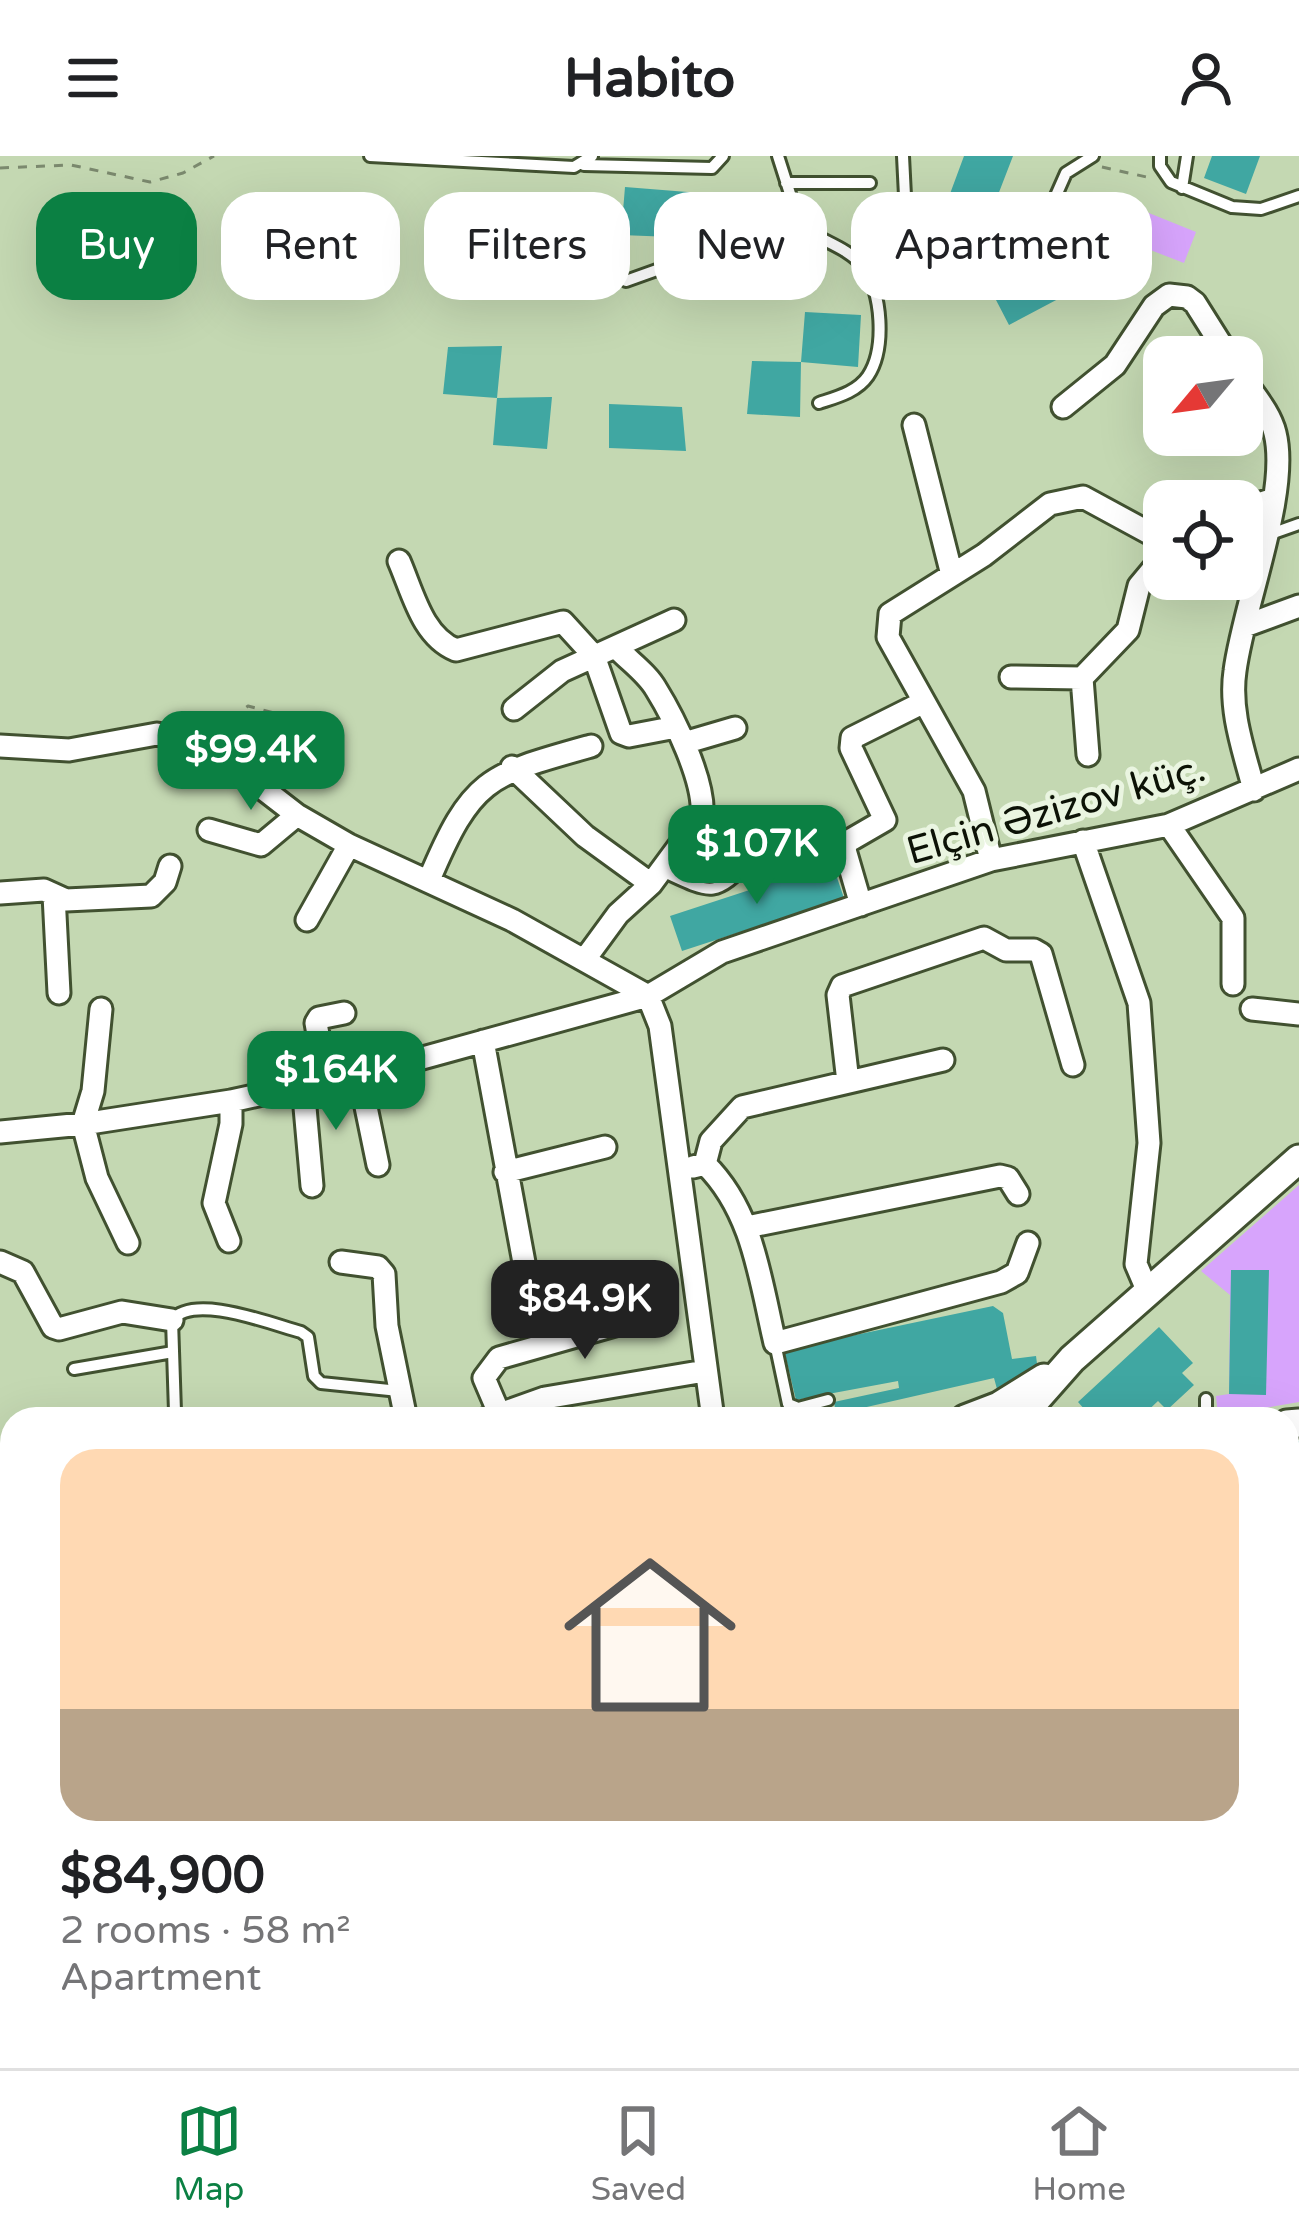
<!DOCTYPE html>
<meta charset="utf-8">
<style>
body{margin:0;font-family:"Varela Round",sans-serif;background:#f6f6f6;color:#202124;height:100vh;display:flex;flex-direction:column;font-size:45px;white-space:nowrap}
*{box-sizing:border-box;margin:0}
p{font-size:39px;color:#757577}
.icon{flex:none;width:66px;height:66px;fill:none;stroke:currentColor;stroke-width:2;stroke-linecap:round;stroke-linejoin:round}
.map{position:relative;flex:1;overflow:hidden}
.side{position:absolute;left:0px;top:1251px;width:1299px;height:663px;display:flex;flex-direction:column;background:#fff;border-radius:36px 36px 0 0;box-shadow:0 12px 48px #0002}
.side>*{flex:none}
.guide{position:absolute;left:36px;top:36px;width:1227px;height:108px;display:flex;gap:24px}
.needle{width:78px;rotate:241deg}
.buttons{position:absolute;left:1143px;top:180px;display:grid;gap:24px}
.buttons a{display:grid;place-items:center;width:120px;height:120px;border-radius:24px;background:#fff;box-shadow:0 12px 48px #0002;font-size:60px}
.price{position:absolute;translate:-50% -102px;padding:0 27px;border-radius:24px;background:#0b8043;color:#fff;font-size:39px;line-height:78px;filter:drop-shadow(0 3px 6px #0008)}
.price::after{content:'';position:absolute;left:50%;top:72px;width:36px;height:27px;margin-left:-18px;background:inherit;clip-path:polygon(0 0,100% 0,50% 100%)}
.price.selected{background:#222;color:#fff}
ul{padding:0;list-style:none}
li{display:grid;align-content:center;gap:24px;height:636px;padding:0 60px}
li span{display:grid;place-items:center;height:372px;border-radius:36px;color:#555}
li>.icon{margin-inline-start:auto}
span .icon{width:216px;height:216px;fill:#fffc;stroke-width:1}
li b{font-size:51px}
.pill{padding:0 42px;border-radius:36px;background:#fff;box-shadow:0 12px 48px #0002;font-size:42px;line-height:108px}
.pill.selected{background:#0b8043;color:#fff}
header{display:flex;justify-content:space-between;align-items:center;height:156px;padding:0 60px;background:#fff;font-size:54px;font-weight:700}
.tabs{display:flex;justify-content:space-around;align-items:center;height:168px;border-top:3px solid #e0e0e0;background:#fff;font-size:33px;color:#757577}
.tabs a{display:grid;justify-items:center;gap:6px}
.tabs .selected{color:#0b8043}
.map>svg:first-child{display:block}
.green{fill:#d7a4fc}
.building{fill:#40a7a2}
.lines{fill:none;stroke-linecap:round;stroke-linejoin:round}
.service-casing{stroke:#415130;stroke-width:16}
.minor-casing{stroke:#415130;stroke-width:27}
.tertiary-casing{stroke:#415130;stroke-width:30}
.secondary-casing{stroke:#415130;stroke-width:33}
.path{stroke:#7b896e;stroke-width:3;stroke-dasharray:9 9;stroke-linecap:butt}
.service{stroke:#fff;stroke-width:10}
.minor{stroke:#fff;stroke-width:21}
.tertiary{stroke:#fff;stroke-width:24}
.secondary{stroke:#fff;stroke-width:27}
.labels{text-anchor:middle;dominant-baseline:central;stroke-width:10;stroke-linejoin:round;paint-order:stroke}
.street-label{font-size:39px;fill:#0c1206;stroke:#eaf5e1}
</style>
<header><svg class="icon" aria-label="menu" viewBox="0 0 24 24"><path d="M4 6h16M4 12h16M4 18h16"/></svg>Habito<svg class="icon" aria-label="person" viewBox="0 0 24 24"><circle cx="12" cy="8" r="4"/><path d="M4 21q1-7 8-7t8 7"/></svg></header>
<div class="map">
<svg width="1299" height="1912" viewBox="0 0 1299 1912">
<rect width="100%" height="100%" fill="#c4d8b2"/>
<path class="green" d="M1139 53 1196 76 1184 107 1127 85Z
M1299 1029V1246L1218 1260 1216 1240 1229 1238 1230 1139 1201 1115Z
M225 1902H541L543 1912H226Z"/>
<path class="building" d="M964 0H1013L986 70 944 54Z
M1212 0H1260L1246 38 1204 22Z
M625 31 700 37 697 82 621 79Z
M1064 108 1077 133 1009 169 996 144Z
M805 156 861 159 858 211 801 206 800 261 747 258 752 205 801 206Z
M502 190 497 242 443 238 448 191Z
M552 241 547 293 493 289 497 242Z
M609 248 682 251 686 295 609 292Z
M832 707 844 742 682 795 670 760Z
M1231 1114H1269L1266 1239 1229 1238Z
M993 1150 1003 1157 1012 1203 1036 1200 1038 1215 1019 1227 997 1233 994 1222 836 1258 834 1246 899 1232 898 1225 796 1244 784 1194Z
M1159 1171 1193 1207 1182 1217 1194 1229 1167 1254 1158 1245 1139 1263 1132 1258 1093 1263 1078 1246Z
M1299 1285V1356H1298L1291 1330 1287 1331V1288Z
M541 1902H585L586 1912H543Z"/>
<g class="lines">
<g class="service-casing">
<path id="service" d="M370 0 574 11 592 0
M778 0 800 69C819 85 846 90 863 110 882 135 886 193 868 220 857 236 837 241 819 247
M903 0 906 60 911 67 1001 85 1043 69 1066 17 1093 0
M1160 0V10L1171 26 1232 51 1261 53 1299 40
M584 9 712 12 723 0
M786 27H870
M1182 32 1187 0
M1013 83 1030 119
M626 125 749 81 800 69
M1268 379 1299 368
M660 714C717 741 713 741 758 699
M775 1187 788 1248 798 1252 828 1244
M74 1213 173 1196
M175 1256 172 1164C194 1137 271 1168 301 1176L308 1181 314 1220 321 1227 399 1235
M1206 1263V1243
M199 1902 200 1912
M603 1902V1912
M715 1910 716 1912
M821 1910 872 1909 905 1902"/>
</g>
<g class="minor-casing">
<path id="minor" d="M1242 221C1253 238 1270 256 1275 277 1290 337 1243 450 1235 515 1229 555 1244 595 1254 634
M1063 251 1115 209 1154 150 1169 139 1187 141 1195 147 1229 201
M914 269 952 419
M1242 353 1274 343
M399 405C413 437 422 480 456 494L563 466 594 500 621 577 629 580 676 571
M1245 470 1299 450
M1011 521 1082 522 1128 474 1139 430 1164 400
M1082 522 1088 599
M514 553 562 515 674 464
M684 587 735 572
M0 590 69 594 157 578 201 585 297 659 349 689 512 764 648 840 660 870 713 1263
M512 611 585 680 651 728
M1169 669 1233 762V828
M209 674 261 689 297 659
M1083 685 1139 847 1149 987 1136 1108 1148 1136
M991 704 974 635 888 481 890 458 984 399 1050 348 1083 341 1164 385
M429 724C472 622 487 619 591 590
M0 737 44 734 66 744 151 740 165 726 170 710
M54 739 59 837
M861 749 845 694 847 686 885 664 851 592 852 582 924 546
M307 764 349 689
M585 803 618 758 651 728 702 659C705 625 674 562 656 533 647 517 629 505 616 491
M101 853 93 935 83 968 97 1022 128 1087
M1252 853 1299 858
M483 885 525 1112
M359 917 378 1009
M326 924 316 867 319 862 344 857
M848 926 838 839 842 830 984 782 1006 794H1034L1041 798 1073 909
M303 929 312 1030
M0 976 83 968 231 945 408 906 648 840 722 796 991 704 1169 669 1299 613
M705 1008C753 1055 760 1123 775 1187L1001 1126 1017 1117 1028 1087
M693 1011 705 1008 711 985 742 951 943 904
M505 1016 605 991
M747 1071 1000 1020 1008 1022 1018 1038
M229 1085 214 1047 231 968V945
M0 1106 23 1116 53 1171 59 1173 122 1156 172 1164
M341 1106 378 1111 384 1118 387 1170 406 1263
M499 1257 484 1222 499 1202 615 1169
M486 1263 545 1242 705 1215
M1287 1390 1299 1387
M0 1444 12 1400
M1287 1615 1299 1635
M0 1734 12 1732
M1287 1839 1299 1851
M0 1881 12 1874
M638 1902 639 1912
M972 1902 1024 1905 1027 1912"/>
</g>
<g class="tertiary-casing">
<path id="tertiary" d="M0 1573H12"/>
</g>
<g class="secondary-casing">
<path id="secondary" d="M965 1263 999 1250 1044 1222
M1019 1263 1072 1203 1299 1003
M1287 1268 1299 1267"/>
</g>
<path class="path" d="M1102 11 1151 22
M0 12 71 9 150 26 183 17 214 0
M217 572 248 550 319 569"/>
<use href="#service" class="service"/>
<use href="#minor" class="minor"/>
<use href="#tertiary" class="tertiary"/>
<use href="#secondary" class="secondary"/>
</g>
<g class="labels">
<g class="street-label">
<text transform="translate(1056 654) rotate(-16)">Elçin Əzizov küç.</text>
</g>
</g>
</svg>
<div class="buttons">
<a><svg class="needle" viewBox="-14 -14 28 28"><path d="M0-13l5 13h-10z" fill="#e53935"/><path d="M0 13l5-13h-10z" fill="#757577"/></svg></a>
<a><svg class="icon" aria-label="locate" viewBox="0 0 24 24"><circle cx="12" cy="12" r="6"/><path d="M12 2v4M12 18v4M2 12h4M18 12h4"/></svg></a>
</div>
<b class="price" style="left:251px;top:657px">$99.4K</b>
<b class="price" style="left:757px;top:751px">$107K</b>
<b class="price" style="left:336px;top:977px">$164K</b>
<b class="price selected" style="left:585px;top:1206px">$84.9K</b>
<div class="guide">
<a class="pill selected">Buy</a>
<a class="pill">Rent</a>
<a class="pill">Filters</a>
<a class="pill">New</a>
<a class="pill">Apartment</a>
</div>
<section class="side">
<ul>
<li><span style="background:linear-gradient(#ffd9b3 70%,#b9a48a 0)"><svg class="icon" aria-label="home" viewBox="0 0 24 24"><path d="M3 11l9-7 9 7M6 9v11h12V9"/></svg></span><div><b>$84,900</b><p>2 rooms · 58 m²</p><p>Apartment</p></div></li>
</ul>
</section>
</div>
<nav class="tabs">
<a class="selected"><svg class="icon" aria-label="map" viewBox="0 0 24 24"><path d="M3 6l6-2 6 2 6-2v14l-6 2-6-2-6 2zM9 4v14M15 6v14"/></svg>Map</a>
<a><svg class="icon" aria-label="saved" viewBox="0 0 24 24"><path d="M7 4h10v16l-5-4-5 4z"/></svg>Saved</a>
<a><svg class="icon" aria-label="home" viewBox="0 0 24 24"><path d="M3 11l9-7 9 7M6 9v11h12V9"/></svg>Home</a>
</nav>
